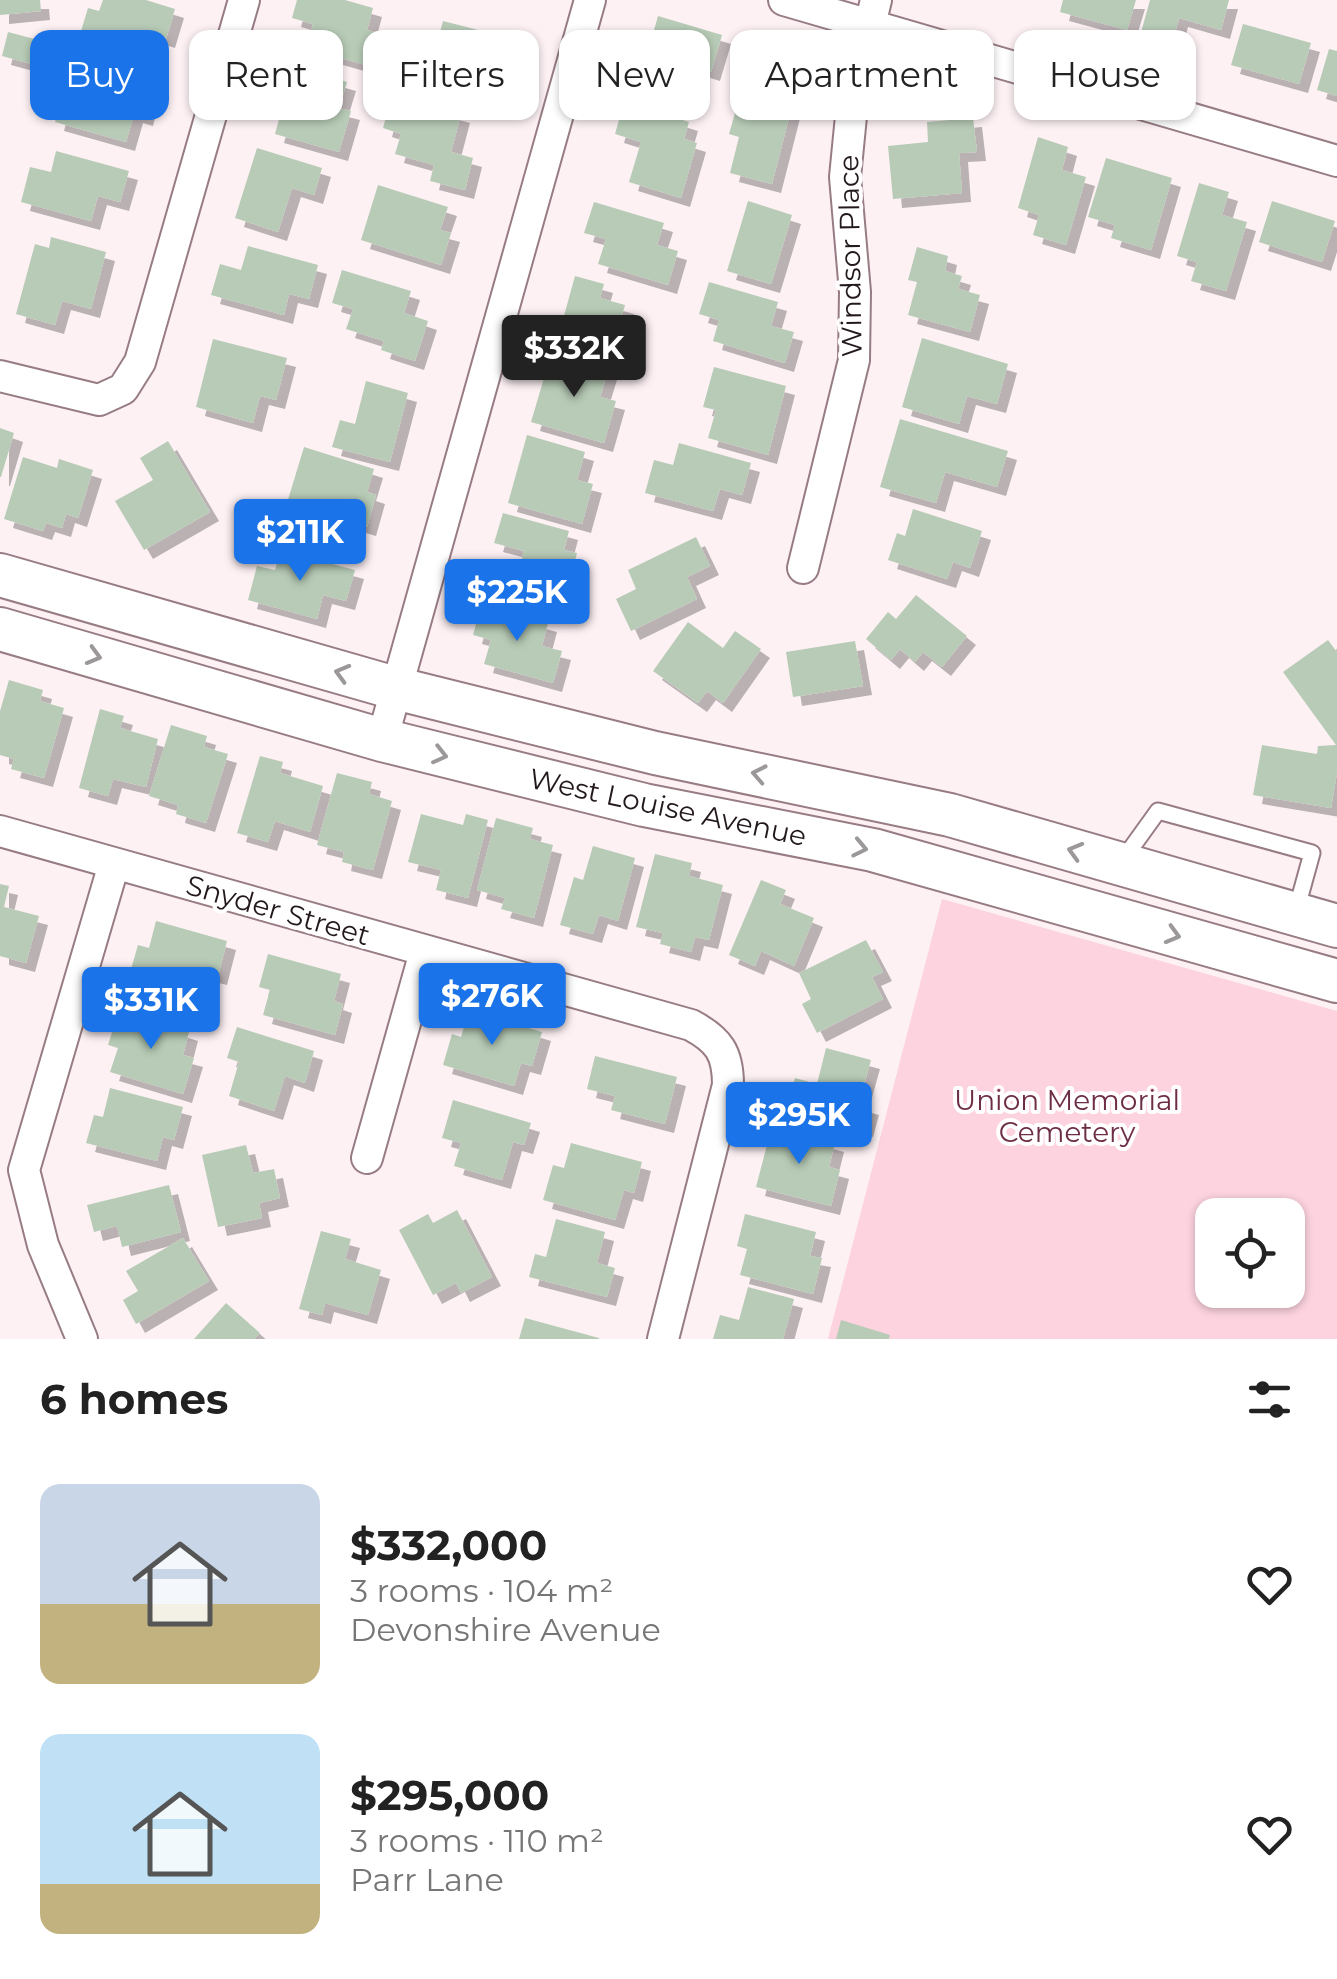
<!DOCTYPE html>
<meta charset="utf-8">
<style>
body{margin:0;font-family:Montserrat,sans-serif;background:#f2f2f2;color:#222;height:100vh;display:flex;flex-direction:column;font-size:38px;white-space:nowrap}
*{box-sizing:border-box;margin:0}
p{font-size:32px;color:#767676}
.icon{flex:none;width:55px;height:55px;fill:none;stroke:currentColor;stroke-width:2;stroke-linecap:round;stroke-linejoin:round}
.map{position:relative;height:1339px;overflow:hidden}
.panel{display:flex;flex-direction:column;background:#fff;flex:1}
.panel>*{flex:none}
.guide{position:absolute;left:30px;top:30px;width:1278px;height:90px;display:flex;gap:20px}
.buttons{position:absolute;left:1195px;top:1198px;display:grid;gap:20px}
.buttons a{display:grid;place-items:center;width:110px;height:110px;border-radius:20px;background:#fff;box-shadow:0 2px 8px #0004;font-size:50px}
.price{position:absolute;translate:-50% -85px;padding:0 22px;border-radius:10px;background:#1a73e8;color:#fff;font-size:32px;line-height:65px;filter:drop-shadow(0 2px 5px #0008)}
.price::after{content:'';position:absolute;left:50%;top:60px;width:30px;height:22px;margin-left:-15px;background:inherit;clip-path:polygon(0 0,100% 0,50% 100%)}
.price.on{background:#222;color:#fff}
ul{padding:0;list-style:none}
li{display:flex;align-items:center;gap:30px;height:250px;padding:0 40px}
li span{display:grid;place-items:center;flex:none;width:280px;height:200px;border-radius:20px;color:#555}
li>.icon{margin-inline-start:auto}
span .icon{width:120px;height:120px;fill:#fffc;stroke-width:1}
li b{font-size:42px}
h2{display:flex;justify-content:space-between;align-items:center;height:120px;padding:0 40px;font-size:42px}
.pill{padding:0 35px;border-radius:20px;background:#fff;box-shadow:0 2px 8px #0004;font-size:35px;line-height:90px}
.pill.on{background:#1a73e8;color:#fff}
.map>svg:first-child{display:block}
.green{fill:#fcd3df;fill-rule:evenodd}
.building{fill:#b7cbb6;filter:url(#shadow)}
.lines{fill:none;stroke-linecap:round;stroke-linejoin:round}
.service-casing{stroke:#977c84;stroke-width:19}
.minor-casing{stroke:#977c84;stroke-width:34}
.secondary-casing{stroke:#977c84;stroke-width:46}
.service{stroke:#fff;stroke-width:15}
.minor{stroke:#fff;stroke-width:30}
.secondary{stroke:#fff;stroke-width:42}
.oneway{stroke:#9c9899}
.labels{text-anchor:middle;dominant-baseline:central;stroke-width:8;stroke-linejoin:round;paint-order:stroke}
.street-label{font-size:28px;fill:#23191c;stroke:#fff}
.park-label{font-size:28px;fill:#6e2d46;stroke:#fff}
</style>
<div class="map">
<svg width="1337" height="1339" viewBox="0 0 1337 1339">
<defs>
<filter id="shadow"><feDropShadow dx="9" dy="9" stdDeviation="0" flood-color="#0004"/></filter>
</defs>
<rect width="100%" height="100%" fill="#fdf1f4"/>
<path class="green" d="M942 899 1337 1011V1339H828ZM1212 1215H1288V1290H1212Z"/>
<path class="building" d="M0 0H40L41 11 0 15Z
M103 0H146L175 9 166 39 157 36 149 62 78 41 88 8 99 11Z
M297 0H345L373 8 367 30 386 35 376 68 306 48 313 24 292 18Z
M1063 0H1136L1127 30 1060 12Z
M1150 0H1229L1221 30 1179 18 1172 44 1140 36Z
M658 16 722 35 711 72 685 64 681 79 666 74 662 88 631 79 640 46 649 48Z
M443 21 486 32 479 60 502 65 492 101 415 80 421 58 432 61Z
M1243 24 1311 43 1299 84 1231 65Z
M8 32 42 41 35 65 2 56Z
M1329 49 1337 51V96L1317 90Z
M281 56 316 66 315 73 347 82 339 108 351 111 339 152 275 134 286 94 271 90Z
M82 71 151 90 144 117 134 114 126 142 55 122 64 89 76 93Z
M753 83 795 94 772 184 730 173 739 137 729 134 735 113 745 115Z
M392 95 461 114 451 152 473 158 465 190 430 181 434 165 395 154 401 134 383 128Z
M624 102 689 122 684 139 697 143 681 198 629 182 641 142 615 134Z
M973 118 977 152 959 153 962 193 893 199 888 146 928 142 927 122Z
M1038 137 1068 147 1062 170 1086 177 1066 245 1033 235 1039 215 1018 208Z
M257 148 322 168 314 195 292 188 278 232 235 218Z
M56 151 129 171 120 202 98 196 91 221 21 202 30 167 51 172Z
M1106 158 1172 178 1151 250 1111 238 1115 225 1088 217Z
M1199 183 1229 192 1222 215 1247 222 1226 291 1191 281 1197 262 1177 256Z
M378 185 448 207 440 230 451 233 441 265 361 240Z
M748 201 792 215 771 284 727 271Z
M1272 201 1335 221 1322 262 1259 242Z
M594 202 664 223 657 245 678 251 668 285 598 264 606 239 584 233Z
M51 237 106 252 91 309 62 301 55 325 16 314 35 244 49 248Z
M248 246 318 265 309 299 289 294 284 315 211 295 220 264 241 270Z
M917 247 948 256 945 271 962 276 958 289 980 295 970 332 908 315 917 282 908 280Z
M342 270 411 291 404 313 428 321 415 361 381 350 384 341 346 329 353 309 332 303Z
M575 276 604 284 600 298 625 305 621 319 636 323 626 360 557 341Z
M709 282 778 302 771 326 794 332 785 363 713 341 719 320 699 314Z
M922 338 1008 364 997 404 967 396 959 424 902 407Z
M213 339 287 358 276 400 260 396 253 423 196 407Z
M551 354 608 371 600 397 616 401 604 443 531 422Z
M714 367 786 386 768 455 708 438 716 410 703 407Z
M366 381 408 393 390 462 332 447 340 420 355 424Z
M900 419 1008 451 997 487 945 472 936 503 880 487Z
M0 428 14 433 1 477H0Z
M527 435 585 452 577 480 593 484 582 524 508 503Z
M168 441 210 512 144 550 115 501 153 480 140 458Z
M679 443 751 463 742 495 720 489 713 511 645 493 654 460 673 465Z
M304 447 374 469 367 492 376 495 367 527 287 503Z
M23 457 57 468 59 459 93 470 78 518 66 514 62 528 46 523 43 531 4 519Z
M913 509 982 531 970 568 953 562 947 579 888 560 897 533 905 536Z
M503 513 569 531 564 550 577 553 563 607 512 593 524 551 494 543Z
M696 537 710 566 687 577 697 599 631 631 616 599 636 589 628 570Z
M281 550 355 570 346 601 323 595 317 619 248 600 257 566 275 570Z
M916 595 967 636 942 667 923 652 915 662 900 649 891 660 866 639 888 612 896 619Z
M481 605 548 623 542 646 562 651 553 683 484 664 491 640 473 635Z
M688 622 723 648 735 631 761 649 723 703 707 691 698 703 653 671Z
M1328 640 1337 652V772L1331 808 1253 795 1262 745 1317 754 1318 746 1336 745 1283 672Z
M855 641 863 686 793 697 786 652Z
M9 680 43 690 40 701 64 708 44 778 11 769 14 759 0 755V711Z
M100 709 124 716 120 728 158 739 146 787 113 779 108 796 79 788Z
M171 725 207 736 204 747 228 754 206 823 176 814 178 805 149 796Z
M260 756 283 762 280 773 323 786 310 832 275 821 268 842 237 833Z
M337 773 372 782 369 794 392 801 373 870 342 862 344 852 317 845Z
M421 814 463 825 466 814 488 820 468 898 436 890 441 870 408 862Z
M496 818 533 828 530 839 553 845 534 918 501 909 505 898 477 890Z
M593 846 635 858 618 921 599 915 593 934 560 925 574 877 583 880Z
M655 854 692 863 689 876 723 885 709 940 695 937 691 952 660 944 663 933 636 927Z
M761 880 786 890 780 904 814 918 794 966 761 951 755 966 729 955Z
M0 884 9 886 4 907 39 916 26 963 0 956Z
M156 921 227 941 218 976 206 973 199 996 129 976 138 945 149 948Z
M866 940 883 972 872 977 883 999 817 1033 802 1004 811 999 799 973Z
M268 954 341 974 334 1001 343 1004 335 1035 263 1015 270 990 259 987Z
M119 1010 189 1032 183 1055 194 1058 183 1094 110 1072 118 1048 108 1045Z
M469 1010 542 1032 532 1066 521 1063 514 1086 443 1065 452 1034 461 1037Z
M237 1027 314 1051 305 1083 285 1076 274 1111 229 1096 239 1062 227 1058Z
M826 1048 871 1060 859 1103 870 1106 864 1128 787 1108 795 1078 817 1084Z
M595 1056 677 1077 665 1124 611 1110 615 1096 587 1089Z
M110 1088 183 1107 174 1140 163 1137 157 1161 86 1143 94 1115 103 1117Z
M453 1100 531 1123 524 1145 513 1142 502 1180 454 1166 461 1143 442 1138Z
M772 1126 835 1143 829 1167 840 1170 831 1206 756 1187Z
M571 1143 642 1162 634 1193 624 1190 615 1220 543 1200 553 1165 564 1168Z
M246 1145 253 1173 274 1169 280 1198 259 1203 262 1218 218 1227 202 1155Z
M169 1185 181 1232 122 1247 117 1226 94 1232 87 1205Z
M457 1210 492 1277 461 1293 456 1283 433 1295 399 1230 428 1214 433 1223Z
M745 1214 816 1232 810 1256 822 1258 813 1294 740 1275 747 1249 737 1246Z
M556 1219 605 1232 597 1263 615 1268 607 1297 529 1277 535 1254 546 1257Z
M321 1231 351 1239 345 1259 381 1270 368 1315 325 1303 322 1315 299 1309Z
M183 1238 209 1281 136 1324 123 1300 138 1291 126 1271Z
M748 1287 794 1299 783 1339H713L720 1315 739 1320Z
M226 1303 260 1333 254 1339H194Z
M525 1318 599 1338V1339H519Z
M841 1320 890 1335 889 1339H836Z"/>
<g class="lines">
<g class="service-casing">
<path id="service" d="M1122 861 1158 811 1312 853 1296 911"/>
</g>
<g class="minor-casing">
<path id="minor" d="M784 0 1337 161
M0 376 99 400 123 389 140 362 244 0
M803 568 854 360 855 292 845 177 853 96 876 0
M382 740 590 0
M0 831 691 1025C719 1040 728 1053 728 1085L663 1339
M367 1158 425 952
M82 1339 43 1245 24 1170 114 864"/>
</g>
<g class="secondary-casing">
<path id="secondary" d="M0 575 395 688 655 753 950 815 1337 926
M0 629 382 740 644 805 873 850 1337 981"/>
</g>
<use href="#service" class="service"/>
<use href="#minor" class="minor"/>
<use href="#secondary" class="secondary"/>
</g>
<defs><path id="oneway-chevron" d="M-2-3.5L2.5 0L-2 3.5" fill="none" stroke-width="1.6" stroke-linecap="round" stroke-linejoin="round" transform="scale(2.5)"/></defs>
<g class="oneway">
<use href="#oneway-chevron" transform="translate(94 656) rotate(16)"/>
<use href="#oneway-chevron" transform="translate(342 673) rotate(-164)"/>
<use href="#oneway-chevron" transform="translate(440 755) rotate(14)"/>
<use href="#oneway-chevron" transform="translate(759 774) rotate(-169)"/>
<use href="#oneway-chevron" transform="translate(860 848) rotate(12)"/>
<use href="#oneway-chevron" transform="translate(1075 851) rotate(-164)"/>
<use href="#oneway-chevron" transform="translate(1173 935) rotate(16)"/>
</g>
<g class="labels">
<g class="street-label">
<text transform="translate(850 256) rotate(-91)">Windsor Place</text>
<text transform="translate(668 807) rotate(12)">West Louise Avenue</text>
<text transform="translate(278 910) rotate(16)">Snyder Street</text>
</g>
<g class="park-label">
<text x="1067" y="1100">Union Memorial<tspan x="1067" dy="32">Cemetery</tspan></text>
</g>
</g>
</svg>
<div class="buttons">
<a><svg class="icon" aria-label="locate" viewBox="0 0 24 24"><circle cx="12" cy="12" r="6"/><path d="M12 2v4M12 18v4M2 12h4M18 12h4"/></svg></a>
</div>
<b class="price on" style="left:574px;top:400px">$332K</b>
<b class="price" style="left:300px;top:584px">$211K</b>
<b class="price" style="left:517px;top:644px">$225K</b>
<b class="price" style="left:492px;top:1048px">$276K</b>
<b class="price" style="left:151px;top:1052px">$331K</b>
<b class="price" style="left:799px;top:1167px">$295K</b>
<div class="guide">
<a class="pill on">Buy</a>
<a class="pill">Rent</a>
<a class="pill">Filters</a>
<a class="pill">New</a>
<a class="pill">Apartment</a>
<a class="pill">House</a>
</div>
</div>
<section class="panel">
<h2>6 homes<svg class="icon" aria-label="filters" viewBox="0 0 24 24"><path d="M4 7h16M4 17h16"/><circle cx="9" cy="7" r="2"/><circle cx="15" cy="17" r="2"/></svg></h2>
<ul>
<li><span style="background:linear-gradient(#c9d6e8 60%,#c2b280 0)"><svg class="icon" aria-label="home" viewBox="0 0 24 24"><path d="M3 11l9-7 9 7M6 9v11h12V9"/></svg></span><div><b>$332,000</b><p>3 rooms · 104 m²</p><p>Devonshire Avenue</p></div><svg class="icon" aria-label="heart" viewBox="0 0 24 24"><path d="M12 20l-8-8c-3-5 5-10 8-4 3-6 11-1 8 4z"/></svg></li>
<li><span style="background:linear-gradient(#bfe0f5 75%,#c2b280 0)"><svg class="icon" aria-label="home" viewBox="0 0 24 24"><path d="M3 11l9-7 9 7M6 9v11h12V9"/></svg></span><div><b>$295,000</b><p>3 rooms · 110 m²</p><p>Parr Lane</p></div><svg class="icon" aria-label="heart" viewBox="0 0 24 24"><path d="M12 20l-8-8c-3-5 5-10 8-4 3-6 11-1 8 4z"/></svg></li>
</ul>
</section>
